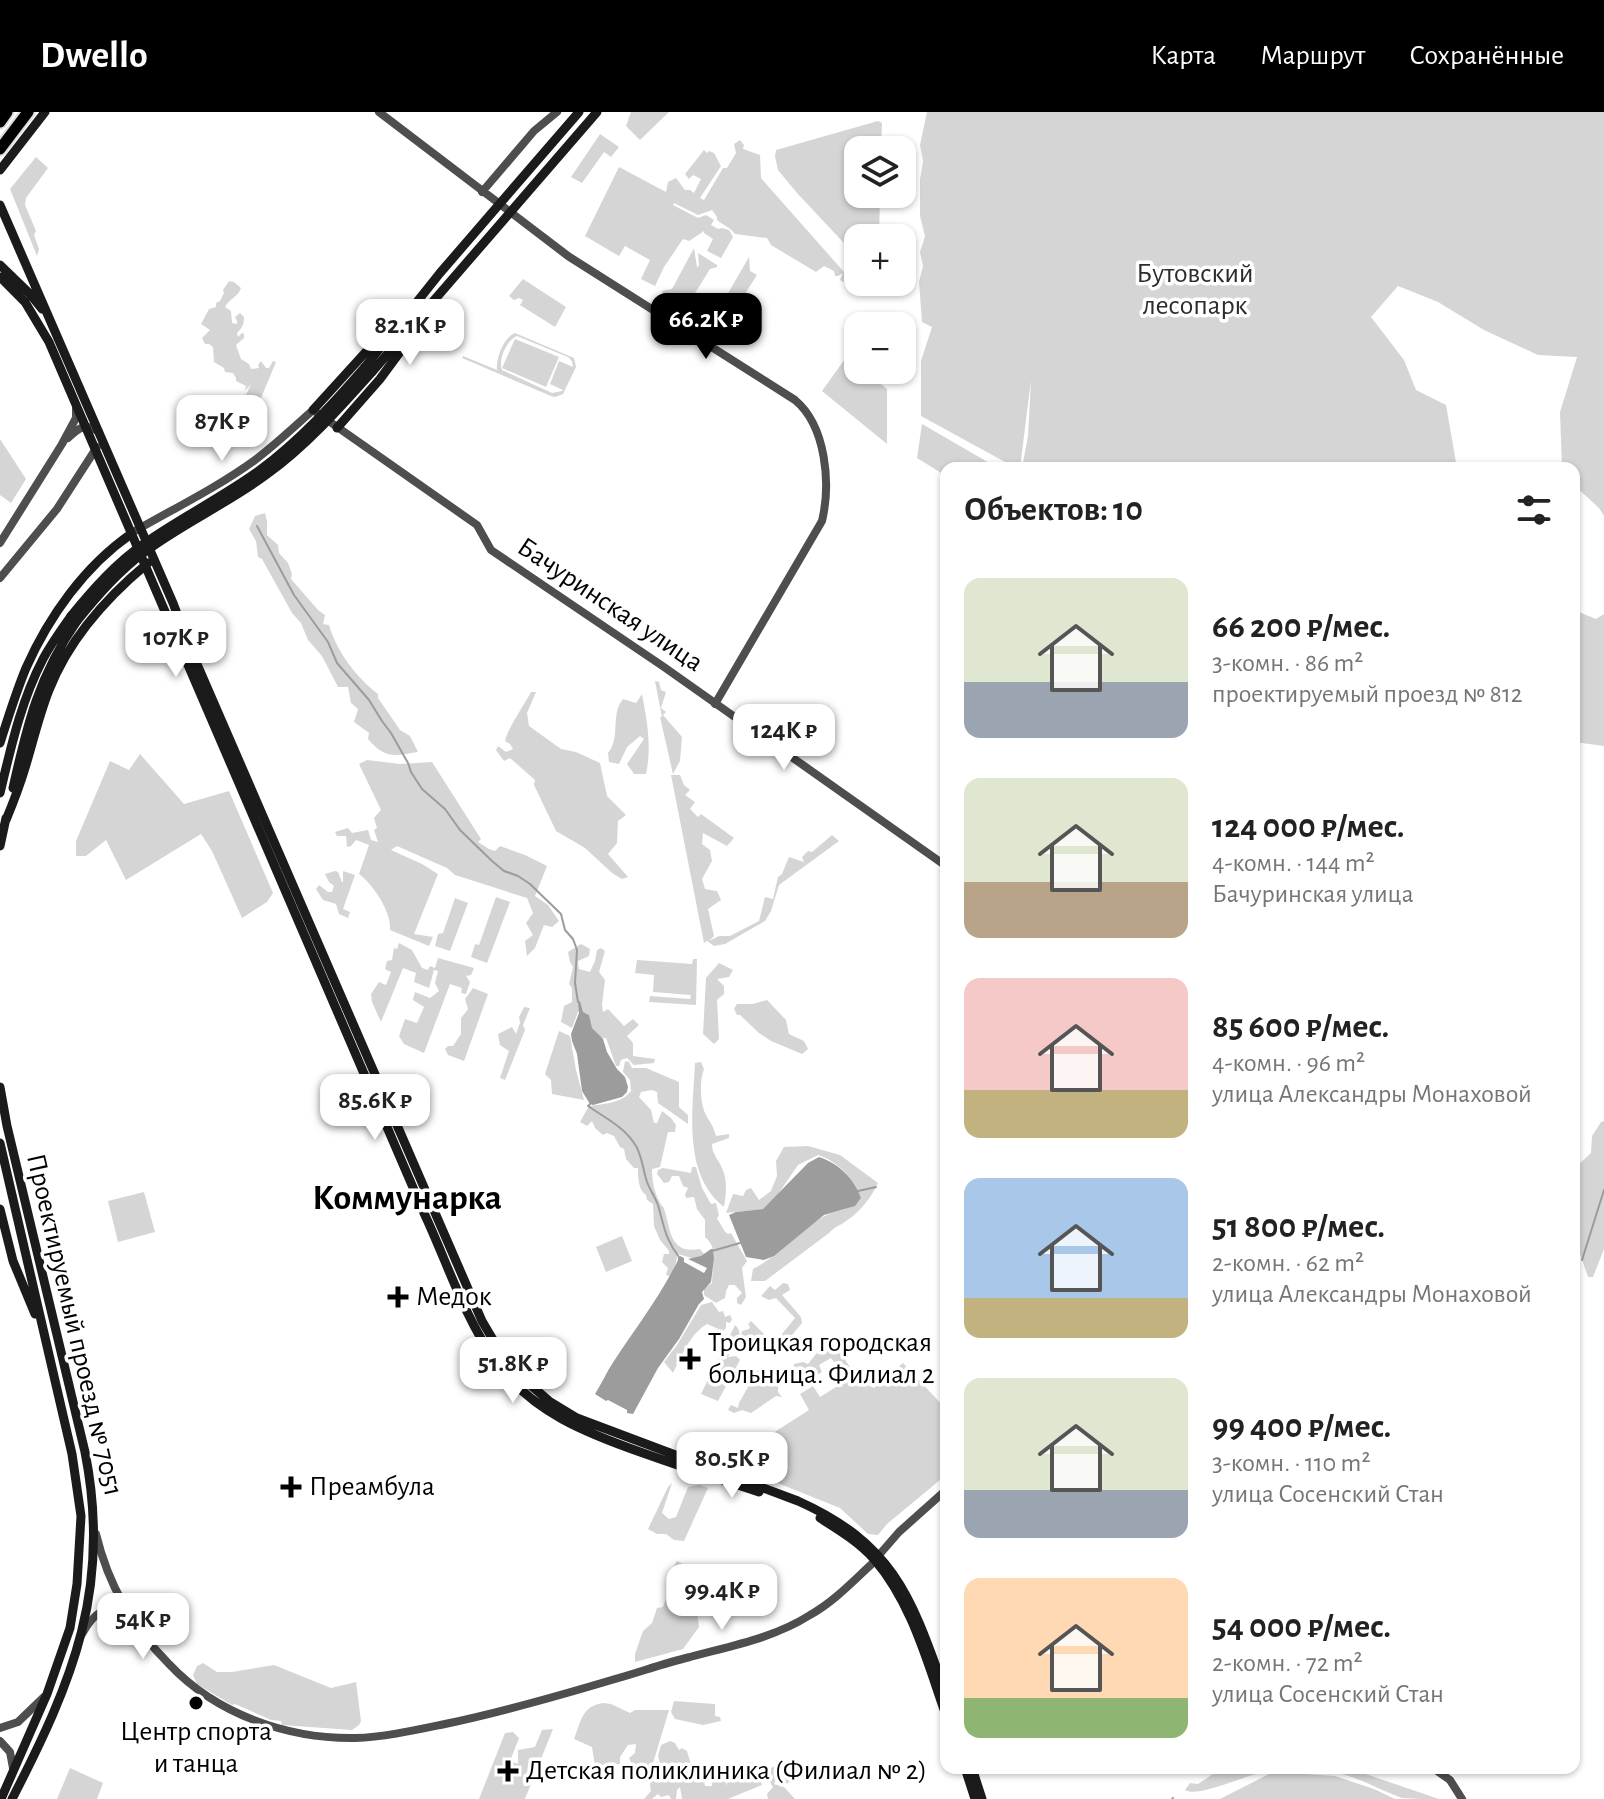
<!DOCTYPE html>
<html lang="ru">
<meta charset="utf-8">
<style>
body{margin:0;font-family:"Alegreya Sans",sans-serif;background:#f6f6f6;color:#222;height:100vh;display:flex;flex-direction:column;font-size:30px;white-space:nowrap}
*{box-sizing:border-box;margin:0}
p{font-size:26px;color:#767676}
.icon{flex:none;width:44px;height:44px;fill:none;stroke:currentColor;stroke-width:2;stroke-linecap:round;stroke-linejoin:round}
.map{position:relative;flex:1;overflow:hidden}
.sheet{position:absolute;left:940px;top:350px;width:640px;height:1312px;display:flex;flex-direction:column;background:#fff;border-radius:16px;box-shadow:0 2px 6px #0004}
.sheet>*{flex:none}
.tools{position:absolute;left:844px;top:24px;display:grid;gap:16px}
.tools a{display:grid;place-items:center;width:72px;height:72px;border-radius:16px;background:#fff;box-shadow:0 2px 6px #0004;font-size:40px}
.price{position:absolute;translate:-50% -68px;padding:0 18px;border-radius:16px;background:#fff;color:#222;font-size:26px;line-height:52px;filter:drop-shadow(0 2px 4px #0008)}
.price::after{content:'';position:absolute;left:50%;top:48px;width:24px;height:18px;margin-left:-12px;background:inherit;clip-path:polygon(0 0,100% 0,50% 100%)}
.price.current{background:#000;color:#fff}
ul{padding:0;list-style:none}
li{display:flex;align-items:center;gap:24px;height:200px;padding:0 24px}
li span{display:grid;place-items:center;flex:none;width:224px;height:160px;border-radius:16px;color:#555}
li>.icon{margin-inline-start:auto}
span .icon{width:96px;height:96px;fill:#fffc;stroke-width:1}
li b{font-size:34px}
h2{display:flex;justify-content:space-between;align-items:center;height:96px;padding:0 24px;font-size:34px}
header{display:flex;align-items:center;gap:48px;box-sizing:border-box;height:112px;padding:0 40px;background:#000;color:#fff}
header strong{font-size:38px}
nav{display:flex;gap:44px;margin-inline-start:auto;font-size:28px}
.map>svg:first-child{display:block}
.green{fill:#d5d5d5;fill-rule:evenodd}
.water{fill:#9c9c9c}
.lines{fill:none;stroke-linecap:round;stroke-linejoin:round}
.stream{stroke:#9c9c9c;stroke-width:2}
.trunk-casing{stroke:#dbdbdb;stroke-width:15}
.tertiary{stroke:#4e4e4e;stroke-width:8}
.secondary{stroke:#1b1b1b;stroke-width:9}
.trunk{stroke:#000;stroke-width:11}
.secondary-bridge{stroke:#1b1b1b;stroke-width:9}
.poi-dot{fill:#000;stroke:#fff;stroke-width:3}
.labels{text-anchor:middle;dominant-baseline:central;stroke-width:7;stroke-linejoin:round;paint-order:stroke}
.park-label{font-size:28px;fill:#2c2c2c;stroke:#fff}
.street-label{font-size:28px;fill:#000;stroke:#fff}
.poi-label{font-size:28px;fill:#000;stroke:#fff;text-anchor:start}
.district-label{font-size:36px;font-weight:bold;fill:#000;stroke:#fff}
</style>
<header>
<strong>Dwello</strong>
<nav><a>Карта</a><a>Маршрут</a><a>Сохранённые</a></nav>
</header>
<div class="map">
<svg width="1604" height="1687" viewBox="0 0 1604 1687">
<rect width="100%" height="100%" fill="#fff"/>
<path class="green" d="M631 0H669L640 28 626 14Z
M927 0H1604V404L1599 396 1574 373V356H1562L1560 300 1577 245 1538 243 1484 218 1438 190 1398 174 1371 205 1404 248 1416 278 1446 293 1457 356H1022L1028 324 1031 268 1020 356H1016L921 304V249L932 215 922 210 919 170 923 154 920 140 925 124 920 104V68L923 49 920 33Z
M878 9 882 11 881 38H858V82H880L879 126H858V146L797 81 778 58 775 44 776 38Z
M600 22 619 35 611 45 604 40 582 71 571 65Z
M740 28 744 33 743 37 760 43 761 66 844 160 846 158 856 167 851 175 840 168 843 161 838 164H835L834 159 824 154 816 160 771 133 767 126 735 122C730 115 724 114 717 108V105L712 98 698 103 674 91 673 93 698 106 706 103 714 108 711 113 718 117 722 116 729 118 733 125 721 146 707 139 713 127 704 121V119L689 129 683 127 664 155 655 174 641 167 650 148 625 134 619 144 585 124 619 55 666 80 668 70 676 66 685 78H690L694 81 701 67 693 63 689 67 685 62 704 38 707 41 709 39 714 41 721 54 700 86 704 88 723 56H727L736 41 734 32Z
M36 45 48 56 26 86 25 93 36 119 34 123 39 137 37 144 10 77Z
M694 136 697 155 699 154 698 141 717 153V155L710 157 687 194 669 199 662 179 672 177Z
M749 145 750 159 757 163 727 210 731 214 716 234 689 218 691 209 693 214 704 220 712 209Z
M523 167 566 195 555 215 520 193 523 188 519 186 514 188 509 184Z
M229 169 234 170 241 176C238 185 229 187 225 195L231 199 232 211 237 212V209L235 205 240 201 244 205C244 213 242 216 237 221L238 225 242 221 244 222V226L236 233 241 247 249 252 251 257 259 256 258 253 261 249 266 256H269L273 249 276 250 261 286 258 285 254 289 246 283 251 272 245 279 246 274 236 269V266L233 261 225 260 224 256 214 250 213 235 209 232H205L202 226 210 218 201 212 209 197 216 195V191L220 189 224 181 223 178Z
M515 221 574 246 576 255 563 282 555 285 551 284 462 246 463 244 497 258C496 246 503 226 515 221ZM517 224 568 245 572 249 573 255 559 249 550 272 563 278 562 279 552 281 502 258C498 247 507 228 517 224Z
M515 227 559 245 546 275 502 256Z
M847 244 858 253V258H864L887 277V332L822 279Z
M922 312 998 356H946V364L917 346Z
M0 327 26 367 11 391 0 383Z
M265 401 267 410V423L278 433 279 441 288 451 292 462 291 467 318 498 325 503 323 512 329 513C337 540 356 565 378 582V586L400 618 410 624 418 640C394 644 385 647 368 627L369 621 354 610 358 597 351 591 348 575H338L322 544 308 528 301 511 292 501 262 447 258 445 256 429 249 417 255 404Z
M1574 498 1596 507 1604 502V634L1574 630Z
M655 569 659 570 661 578 666 580 661 596 666 600 663 603 682 625 680 649 673 662 660 605H662Z
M531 580H536L527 601 529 614 561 637 576 640 600 651 607 684 626 703 618 709 617 731 608 742 628 765 622 767 612 761 585 736 556 719 534 673 535 668 510 646 504 649 496 638 498 634 506 640 513 637 510 632 505 629C507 618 524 593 531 580Z
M642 582C647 609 652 634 646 662H634L627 652 644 627 640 624 627 635 619 652 609 650 608 641C621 626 610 602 623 587L636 591Z
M140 642 184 692 229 679 273 781 267 790 242 806 212 739 201 722 126 768 106 728 86 744H76V729L110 649 129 658Z
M367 648 400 652 432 650 481 727 478 730 489 737 495 739 500 734 525 743 547 754 535 784 548 793 559 809 552 815 544 813 535 836 527 844 525 829 533 823 526 811 533 801 527 786 455 763 447 756 397 734 391 738 422 752 438 762 414 822 433 825 429 834 390 818C392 801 373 772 359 762L369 733 356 728 351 734 347 735 346 724H337L335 720 348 716 352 721 368 718 371 728 378 730 374 718 377 716 374 706 381 698 359 652Z
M671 663H680L684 673 690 678 685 683 695 690 690 697 698 705 701 702 734 726 727 734 703 721 702 732 710 738 712 749 702 767 705 777 717 779 721 788 708 797 714 824 709 829 719 824H730L759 809 765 785 773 787 778 765 782 762 789 745 804 750 802 745 808 739 812 740 832 723 839 729 779 773 771 799 765 809 725 832 714 834 707 829 704 831Z
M335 759 338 760 342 770H343V759L355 763 343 797 350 800 348 806 339 802 336 792 323 788 316 777 319 773 328 780H332L334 774 329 770 325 762Z
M496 785 510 790 487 851 471 845 475 832 479 833Z
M455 786 468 791 450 839 435 834 438 822 443 821Z
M399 831 412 838 422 856 428 858 430 854 435 856 438 846 474 856 471 863 466 864 470 870 466 882 461 881 462 876 450 872 424 941 404 932 399 924 405 907 417 911 424 895 413 888 415 880 430 886 439 879 435 871 438 859 434 858 429 876 414 870 416 861 403 856 381 910 372 890 371 882 379 870 386 873 391 860 385 857 387 849 392 848 394 836 397 837Z
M581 832 590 837 589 844 578 849 579 857 590 860 595 849 597 838 601 836 605 839 599 860 605 868 602 893 603 900 608 897 624 914 633 907 639 913 627 924 633 931V944L655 947 654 951 634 953 627 946 621 948 619 954H616L606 926 595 927 593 924 588 902 578 900 572 916 561 910 564 894 572 890V876L569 872 573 855 570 850 568 840Z
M693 847H697L696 893 649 890 650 884 690 887 691 883 653 880 654 863 635 861 637 848 692 852Z
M719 851 733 858 729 865 717 867 724 874V882L717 888 719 927 714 932 703 922 706 866Z
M473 876 488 882 464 949 448 943 445 937 448 934H453L461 922V906L468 897 465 887Z
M767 888 786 908 789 922 804 929 808 937 802 942 771 929 759 921 740 903H737L734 897 737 892H753Z
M524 895 530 896 523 913 525 918 505 968 500 966 509 939 500 933 498 922 512 915 516 922 520 911 519 905Z
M559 919 570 924 576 958 584 988 552 982 551 968 545 962Z
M625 949 629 950 632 956H646L679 970V995L688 1003V1012L658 991 657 980 652 978 641 980 639 985 651 998 654 1011H657L662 999 671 1006 676 1013 675 1020H668L660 1055 652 1057C652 1068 654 1079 659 1089 663 1097 663 1092 665 1100 671 1121 671 1142 700 1137L704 1142V1147H695L678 1142 672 1165 666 1163 668 1156 662 1150 664 1142H669V1139L660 1128 654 1114 653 1092 647 1088 646 1083C638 1078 638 1065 638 1056H634L626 1047 624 1037 620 1035 614 1024 607 1021 603 1023 595 1016 592 1009 587 1014 580 1010 589 994C604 992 622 991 631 979L630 968 623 960Z
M701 950 704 957C699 969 700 994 707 1005 712 1013 713 1014 716 1024L729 1022V1026L712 1032C712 1042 718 1047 722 1056 728 1070 726 1081 724 1095 682 1062 693 998 695 951Z
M1604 1009V1137L1593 1165H1588L1574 1125V1084L1577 1054 1591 1041 1592 1024 1601 1010Z
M808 1034 840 1043 878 1071C871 1086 860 1100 846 1109 840 1114 835 1114 829 1121L765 1169H751L753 1157C778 1144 797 1122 821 1106 835 1097 851 1100 861 1086 855 1067 837 1049 818 1043L798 1053 776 1085 763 1097 726 1101 733 1082 743 1084 746 1078 751 1076 759 1088 771 1079 777 1064 776 1049 784 1035Z
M692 1055H696L702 1076 711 1092 716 1091 719 1103 717 1107C722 1112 722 1118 728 1122L731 1121 747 1149 742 1156 746 1185 741 1193 737 1191V1186L742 1181 735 1173H729L726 1179 725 1186 716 1191 704 1183V1177L712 1171C712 1155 719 1136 705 1125V1108L697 1097 694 1085 686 1086 685 1083 688 1076 683 1074 679 1064H672L669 1070 664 1071 657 1062 658 1058 663 1056 691 1061Z
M144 1080 155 1120 118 1130 108 1089Z
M622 1124 632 1149 606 1160 596 1135Z
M783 1171 788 1172 790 1178 782 1183 801 1205 802 1211 792 1223V1227L781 1238 775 1236 773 1241 764 1242 763 1234 761 1233 758 1237H750L751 1232 741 1226 742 1219 749 1217 750 1215 748 1212 751 1209 774 1232 795 1206 776 1186 769 1188 761 1184 770 1174 775 1178Z
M712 1190 719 1200 723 1199 725 1205 730 1203 732 1207 730 1211 726 1210V1216L723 1219 707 1212C690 1222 682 1243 673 1261L664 1250 677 1233 701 1193Z
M735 1213C747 1224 733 1234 728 1245L736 1244 740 1248 718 1289 701 1282Z
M823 1238 839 1239 850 1255 840 1258 831 1246 819 1253 822 1260 816 1264 812 1262 807 1263 802 1270 789 1267 778 1273V1280L782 1285 776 1284 751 1301 742 1298 734 1301 728 1298 731 1293 738 1296 739 1291 757 1259 763 1257 766 1261 777 1255 788 1260 794 1257V1252L803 1250 808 1252 816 1242Z
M903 1251 946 1297V1363L887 1412 878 1423 868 1422 840 1396 735 1354 748 1342V1337L809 1298 800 1282 813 1274 820 1285 852 1265 855 1268 856 1267 874 1276Z
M672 1371 662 1401 669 1407 676 1405 688 1375 700 1373 708 1376 684 1429 674 1428 666 1422H657L648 1417 668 1375Z
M677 1449 700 1461V1471L706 1477 707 1489 697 1500 699 1515 683 1537 635 1550V1542L643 1519 652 1511 657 1496 663 1495 667 1484V1474L671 1469V1459Z
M203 1551 217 1560H232L274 1553 331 1576 356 1570 361 1609 359 1613 352 1618 282 1613 281 1609 271 1608 235 1592 232 1593 197 1572 193 1563 197 1554Z
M674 1589 715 1592V1604L720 1605 721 1609 703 1613 675 1607 671 1600Z
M603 1591 611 1592 630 1601 635 1598H669L651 1658 634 1657 629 1646 635 1641 636 1632 628 1633 620 1645V1652L595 1654 592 1635 574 1627C581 1609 582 1594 603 1591Z
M553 1617 525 1687H479L505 1621 513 1620 519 1626 510 1649 518 1652V1638L535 1635 542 1618Z
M670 1629 675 1631 679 1638 682 1636 687 1639 692 1656 703 1664 705 1674H712V1664L717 1659 725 1663 727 1675C727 1665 730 1658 741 1657L742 1653C748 1649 755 1650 760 1655L759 1663 762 1673 728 1687H682L680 1675 677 1678 676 1687H671L669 1683 661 1685 658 1682 652 1687H644L651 1679C648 1668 653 1660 660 1652L658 1644 661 1633Z
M782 1650 791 1652 794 1657 790 1670 783 1673 775 1669 774 1672 784 1675 795 1687H768L767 1682 773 1675C768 1668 769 1664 771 1656Z
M70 1656 103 1671 97 1687H57Z
M1222 1656H1348L1439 1687C1427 1687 1413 1687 1402 1686 1379 1678 1357 1664 1333 1660 1316 1657 1296 1656 1278 1657 1255 1658 1199 1687 1185 1678L1190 1671 1198 1672Z
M1273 1660 1335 1664 1374 1677 1395 1687H1220Z"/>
<path class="water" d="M580 889 583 900 589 903 592 916 603 927 607 940 617 957 625 965 628 975 627 980 622 985 593 993 590 992 582 979 577 942 572 929 571 922 579 901 578 890Z
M819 1045C838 1051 855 1067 861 1086L855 1094 824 1103 774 1144 764 1148 746 1145 729 1103 736 1100 763 1097 808 1051Z
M711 1137H713L714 1147 711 1170 702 1180 704 1187 699 1192 679 1227 658 1256 633 1302 627 1301V1298L608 1288 606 1289 595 1282C602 1271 607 1259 614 1249 637 1214 662 1182 680 1144L684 1146V1150L704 1161 707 1156 688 1147 701 1144Z"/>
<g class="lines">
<path class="stream" d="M257 414 294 483 328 530 337 551 369 588 382 609 391 621 408 651 411 660 422 677 445 697 460 718 492 749 504 759 518 764 530 772 561 802 565 818 573 827 577 838 575 871 578 890
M590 992 588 994C605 1006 625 1015 636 1034 642 1044 643 1058 647 1070 650 1078 655 1085 658 1093 664 1114 665 1127 679 1145V1148
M858 1079 876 1075
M712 1139 740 1131
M1582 1148 1604 1078
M1172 1687 1173 1686"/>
<g class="trunk-casing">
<path id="trunk" d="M0 10 7 0
M0 37 28 0"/>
</g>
<path class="tertiary" d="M379 0 568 144 795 288C826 314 831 371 822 409L715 592
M482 80 534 19 557 0
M68 326C79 316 85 310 99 320
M135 419C175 396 218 375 255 348 276 332 294 315 313 298L477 413 491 438 664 555 946 754
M0 431 62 332 76 306V296
M0 466 57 397 97 335
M96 1422C108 1472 133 1516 169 1552 216 1602 287 1627 355 1626 385 1625 416 1618 445 1612 503 1600 558 1584 615 1567 640 1560 665 1551 690 1545 731 1534 774 1526 810 1503 835 1489 854 1468 875 1449
M879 1443 899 1420 946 1378
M82 1522C95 1499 107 1490 131 1508
M0 1616 18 1610 44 1585
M0 1629 10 1640 13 1656
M1433 1656 1450 1668 1462 1687"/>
<path class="secondary" d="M0 58 45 0
M0 93 173 491 190 536 482 1209 502 1243 519 1263 549 1289 577 1306 798 1389C896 1433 912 1488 946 1582
M0 153 30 182 42 197
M0 165 25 190 49 230 424 1101C447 1150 464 1205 496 1250 532 1300 586 1321 643 1341 682 1355 720 1367 759 1380
M365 255 440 161 579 0
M372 260 597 0
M313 298 404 198
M337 316 380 267 425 206
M0 631C8 606 16 580 26 556 49 504 85 454 131 422
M13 676C27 613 39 563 77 509
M0 681C11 635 21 589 43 547 51 532 61 518 71 504
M6 708C13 691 20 673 25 656 33 630 39 603 49 578 69 527 107 485 148 451
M0 734 6 706
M0 975 7 1014 85 1340C112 1475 73 1569 12 1687
M0 1031 72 1342 81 1404 77 1472 70 1516 47 1582 1 1687
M0 1097 13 1149 35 1202
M820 1406C839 1418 859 1430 874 1447 912 1491 927 1550 946 1603
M965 1656 975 1687
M972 1656 982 1687"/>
<use href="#trunk" class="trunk"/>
<path class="secondary-bridge" d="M71 504C93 477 116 451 145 431 182 405 223 385 260 358 300 328 333 292 365 255
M77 509C98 483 119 459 146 439 184 411 228 391 266 363 306 334 339 297 372 260"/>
</g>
<g class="poi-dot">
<path d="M394 1173h8v8h8v8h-8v8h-8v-8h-8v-8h8z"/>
<path d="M686 1235h8v8h8v8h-8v8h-8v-8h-8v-8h8z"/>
<path d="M287 1363h8v8h8v8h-8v8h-8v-8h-8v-8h8z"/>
<circle cx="196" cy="1591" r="8"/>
<path d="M504 1647h8v8h8v8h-8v8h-8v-8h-8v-8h8z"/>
</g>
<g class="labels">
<g class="park-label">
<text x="1195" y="162">Бутовский<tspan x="1195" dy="32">лесопарк</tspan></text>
</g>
<g class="street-label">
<text transform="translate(610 493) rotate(34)">Бачуринская улица</text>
<text transform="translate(74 1213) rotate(77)">Проектируемый проезд № 7051</text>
</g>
<g class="poi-label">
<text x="416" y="1185">Медок</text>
<text x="708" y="1231">Троицкая городская<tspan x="708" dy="32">больница. Филиал 2</tspan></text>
<text x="309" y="1375">Преамбула</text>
<text x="196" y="1620" text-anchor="middle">Центр спорта<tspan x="196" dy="32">и танца</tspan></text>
<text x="526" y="1659">Детская поликлиника (Филиал № 2)</text>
</g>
<g class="district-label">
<text x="407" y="1086">Коммунарка</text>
</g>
</g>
</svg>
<div class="tools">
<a><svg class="icon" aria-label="layers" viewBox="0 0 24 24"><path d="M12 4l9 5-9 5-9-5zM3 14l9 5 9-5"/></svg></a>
<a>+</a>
<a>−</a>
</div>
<b class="price current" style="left:706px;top:249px">66.2K ₽</b>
<b class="price" style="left:410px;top:255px">82.1K ₽</b>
<b class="price" style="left:222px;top:351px">87K ₽</b>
<b class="price" style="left:176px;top:567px">107K ₽</b>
<b class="price" style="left:784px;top:660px">124K ₽</b>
<b class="price" style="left:375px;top:1030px">85.6K ₽</b>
<b class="price" style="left:513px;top:1293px">51.8K ₽</b>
<b class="price" style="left:732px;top:1388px">80.5K ₽</b>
<b class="price" style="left:722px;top:1520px">99.4K ₽</b>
<b class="price" style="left:143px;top:1549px">54K ₽</b>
<section class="sheet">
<h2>Объектов: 10<svg class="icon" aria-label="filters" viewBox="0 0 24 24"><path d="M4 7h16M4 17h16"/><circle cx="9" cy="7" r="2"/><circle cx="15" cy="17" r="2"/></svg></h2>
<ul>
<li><span style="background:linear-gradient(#dfe7d0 65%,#9aa5b1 0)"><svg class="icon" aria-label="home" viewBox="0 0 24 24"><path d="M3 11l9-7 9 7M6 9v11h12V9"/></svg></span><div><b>66 200 ₽/мес.</b><p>3-комн. · 86 m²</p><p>проектируемый проезд № 812</p></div></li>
<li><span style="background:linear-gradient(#dfe7d0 65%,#b9a48a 0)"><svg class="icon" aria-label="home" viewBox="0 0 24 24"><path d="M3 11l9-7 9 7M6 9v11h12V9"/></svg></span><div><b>124 000 ₽/мес.</b><p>4-комн. · 144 m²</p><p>Бачуринская улица</p></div></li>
<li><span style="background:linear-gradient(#f6c9c9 70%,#c2b280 0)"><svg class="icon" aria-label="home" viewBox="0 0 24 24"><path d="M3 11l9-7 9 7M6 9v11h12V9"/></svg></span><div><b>85 600 ₽/мес.</b><p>4-комн. · 96 m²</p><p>улица Александры Монаховой</p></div></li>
<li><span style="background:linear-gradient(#a9c7e8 75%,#c2b280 0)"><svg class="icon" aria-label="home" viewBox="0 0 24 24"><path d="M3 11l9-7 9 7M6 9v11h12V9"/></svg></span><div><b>51 800 ₽/мес.</b><p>2-комн. · 62 m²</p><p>улица Александры Монаховой</p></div></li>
<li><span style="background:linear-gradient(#dfe7d0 70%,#9aa5b1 0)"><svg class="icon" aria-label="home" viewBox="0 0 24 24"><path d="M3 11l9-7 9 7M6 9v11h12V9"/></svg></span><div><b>99 400 ₽/мес.</b><p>3-комн. · 110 m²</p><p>улица Сосенский Стан</p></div></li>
<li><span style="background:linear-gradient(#ffd9b3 75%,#8fb573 0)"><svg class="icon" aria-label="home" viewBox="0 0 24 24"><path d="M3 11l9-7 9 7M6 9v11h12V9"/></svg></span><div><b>54 000 ₽/мес.</b><p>2-комн. · 72 m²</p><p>улица Сосенский Стан</p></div></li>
</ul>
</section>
</div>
